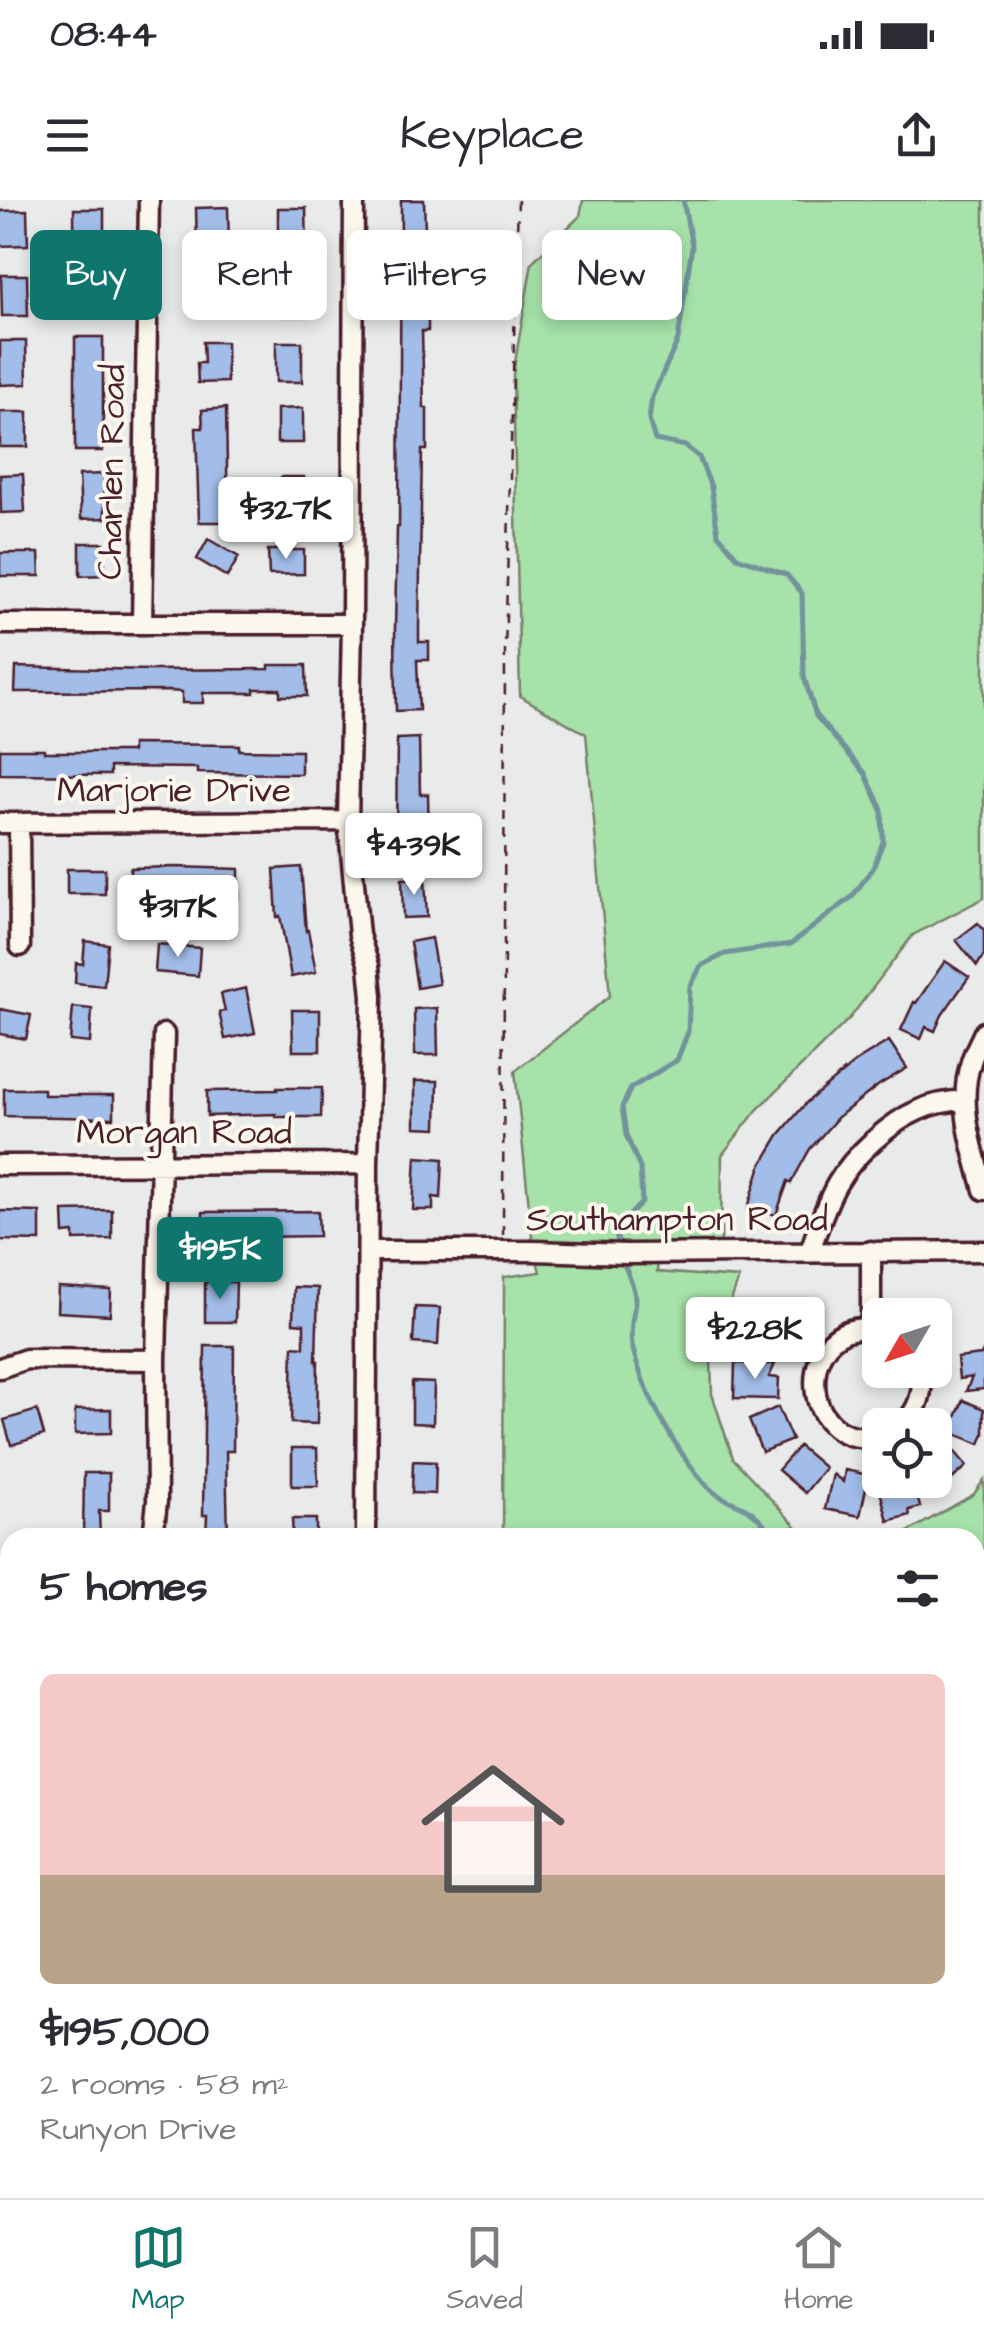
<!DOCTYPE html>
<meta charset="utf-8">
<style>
body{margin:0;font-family:"Architects Daughter",sans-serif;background:#f2f2f3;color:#2b2b33;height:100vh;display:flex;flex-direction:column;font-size:38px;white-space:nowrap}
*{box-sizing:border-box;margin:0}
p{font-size:32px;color:#7c7c81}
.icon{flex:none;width:55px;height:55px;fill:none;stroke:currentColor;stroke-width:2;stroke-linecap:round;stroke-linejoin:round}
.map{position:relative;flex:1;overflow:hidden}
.details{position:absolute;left:0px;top:1328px;width:985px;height:672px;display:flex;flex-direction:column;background:#fff;border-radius:30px 30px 0 0;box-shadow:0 5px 15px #0003}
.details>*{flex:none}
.hud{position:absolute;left:30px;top:30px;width:925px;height:90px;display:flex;gap:20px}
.needle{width:65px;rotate:231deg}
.buttons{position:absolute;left:862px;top:1098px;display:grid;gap:20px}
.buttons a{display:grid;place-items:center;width:90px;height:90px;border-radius:15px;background:#fff;box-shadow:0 5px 15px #0003;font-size:50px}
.price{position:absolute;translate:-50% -85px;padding:0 22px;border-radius:10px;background:#fff;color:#222;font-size:32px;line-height:65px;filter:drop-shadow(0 2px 5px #0008)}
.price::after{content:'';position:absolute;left:50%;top:60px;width:30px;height:22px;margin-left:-15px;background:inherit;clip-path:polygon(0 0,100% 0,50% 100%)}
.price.current{background:#0f766e;color:#fff}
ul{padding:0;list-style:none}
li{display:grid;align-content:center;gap:20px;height:530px;padding:0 40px}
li+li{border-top:2px solid #e1e1e2}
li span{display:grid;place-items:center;height:310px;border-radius:15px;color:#555}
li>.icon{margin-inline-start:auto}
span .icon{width:180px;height:180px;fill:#fffc;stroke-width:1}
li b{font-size:42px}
h2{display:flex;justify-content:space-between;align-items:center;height:120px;padding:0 40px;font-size:42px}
.pill{padding:0 35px;border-radius:15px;background:#fff;box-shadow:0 5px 15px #0003;font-size:35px;line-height:90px}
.pill.current{background:#0f766e;color:#fff}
.status{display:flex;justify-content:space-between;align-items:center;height:70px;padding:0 50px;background:#fff;direction:ltr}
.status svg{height:28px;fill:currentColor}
header{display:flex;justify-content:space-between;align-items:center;height:130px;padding:0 40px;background:#fff;font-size:45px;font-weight:600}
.tabs{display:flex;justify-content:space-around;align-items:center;height:140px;border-top:2px solid #e1e1e2;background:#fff;font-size:28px;color:#7c7c81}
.tabs a{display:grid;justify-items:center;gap:5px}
.tabs .current{color:#0f766e}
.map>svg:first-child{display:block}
.green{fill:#a6e2a9;stroke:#78806a;stroke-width:2.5}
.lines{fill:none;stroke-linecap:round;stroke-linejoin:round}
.stream{stroke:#72929c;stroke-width:5}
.building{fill:#a2bde9;stroke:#4a1f2b;stroke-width:2.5}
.minor-casing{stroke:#4a1f2b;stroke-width:25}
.path{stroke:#4a1f2b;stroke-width:2.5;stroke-dasharray:10 8;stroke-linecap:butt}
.minor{stroke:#fbf7ec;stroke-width:18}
.labels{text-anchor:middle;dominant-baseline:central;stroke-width:8;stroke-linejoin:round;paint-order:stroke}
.street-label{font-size:35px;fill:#4a1f2b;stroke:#fbf7ec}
</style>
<div class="status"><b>08:44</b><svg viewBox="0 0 49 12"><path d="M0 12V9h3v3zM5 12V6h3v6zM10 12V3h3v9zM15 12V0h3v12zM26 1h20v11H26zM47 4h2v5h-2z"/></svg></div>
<header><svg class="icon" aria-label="menu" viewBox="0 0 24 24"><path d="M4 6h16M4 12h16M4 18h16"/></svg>Keyplace<svg class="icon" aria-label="share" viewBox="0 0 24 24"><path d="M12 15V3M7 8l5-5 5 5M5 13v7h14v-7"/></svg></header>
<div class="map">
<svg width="984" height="1998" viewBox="0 0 984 1998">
<rect width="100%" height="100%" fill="#e9ebeb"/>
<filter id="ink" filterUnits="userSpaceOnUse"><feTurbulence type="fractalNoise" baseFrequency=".01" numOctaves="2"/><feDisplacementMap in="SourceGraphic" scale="20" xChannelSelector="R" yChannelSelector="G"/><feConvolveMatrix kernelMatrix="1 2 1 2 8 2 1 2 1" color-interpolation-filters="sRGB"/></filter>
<g filter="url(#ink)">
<path class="green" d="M583 0H984V698L913 735 850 818 757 910 722 955 721 1044 659 1045 657 1072 739 1078 711 1158 712 1194 733 1258 806 1337H849L503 1338 504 1077 540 1072 533 1045 515 871 610 796 586 534 520 496 513 174 532 62 580 16Z
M984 1280V1396L975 1397V1338L899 1337 974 1294Z
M975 1633H984V1722L975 1744Z
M788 1990H968L969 1998H769Z"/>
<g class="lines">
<path class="stream" d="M619 1045 615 1031 642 1002 640 968 626 935 622 907 631 888 677 860 688 832 690 787 701 766 725 754 791 744 852 697 873 668 883 642 882 610 865 573 816 516 804 477 802 393 787 375 737 357 718 334 711 287 699 257 685 246 655 240 649 220 652 197 678 140 692 46 683 0
M624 1063C627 1075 636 1087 635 1100 634 1115 629 1129 632 1145 643 1193 675 1250 708 1287 724 1303 739 1301 754 1314 762 1320 768 1329 774 1338
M872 1998 876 1990"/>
</g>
<path class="building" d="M401 0H424L425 29H436V71H428V131H422L424 208H427V250H422L419 428V442H429V460H417L419 510 396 511 395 429 397 327H399Z
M228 7 229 49H197L196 8Z
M278 8H306L307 49H278Z
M74 9H104V50H101V111H75Z
M27 10 28 45 0 46V11Z
M1 75H27L28 116H2Z
M199 76H220V87H229L230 101H220L221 113 200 114Z
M277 81H309V116H277Z
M75 137H103V251H75Z
M0 141H26L27 184 0 185Z
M203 142H226L227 182 198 183 197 163H204Z
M276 142H302V182H276Z
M226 208 228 322H199L196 228H203L202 210Z
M303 208V243H277V209Z
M0 212H28V247H0Z
M23 274 25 312 1 313 0 275Z
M104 274 105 318 81 319 79 275Z
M281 277H304V316H281Z
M208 339 239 357 227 377 197 359Z
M80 343H104L105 375 80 376Z
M268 350H304V374L269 375Z
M0 353H39L40 376H0Z
M269 465H306L307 496H280V489H254V493H203V503H182V492L168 491 15 492 16 467 151 470 269 469Z
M419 538 420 594H428L429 644 396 645 397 539Z
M132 544 239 545V550L301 551V574L197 573V568L110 567V575L0 574V549H44V552H132Z
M176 667 239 669V698L196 697V688L166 690 167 699 145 700V692L130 693V668Z
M301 667 306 731 308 730 316 772 291 777 280 716 277 717 274 669Z
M67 669H105V694H67Z
M425 678 427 717 403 718 402 679Z
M978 723 984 730V755L977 766 956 740Z
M431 738 439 784 417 788 410 742Z
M85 741 108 744 104 786 75 783 76 763 83 764Z
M157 744 200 748 198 776 155 772Z
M945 761 969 777 942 815 935 831 926 827 921 839 901 830 914 802 916 803Z
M246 788 255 833 225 839 219 812 225 811 221 794Z
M73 807 92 809 90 843 70 841Z
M437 808 438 855H415L414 809Z
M0 809 31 815 26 839 0 834Z
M292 810H320V851H293Z
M889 841 907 868 879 885 838 917 810 949 791 983 788 981 776 1015 763 1011 761 1016 747 1011 761 965 779 935 807 902 858 860Z
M415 881H438L437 928 415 927Z
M277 888H322L321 917H276V914L207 916V891L277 890Z
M4 889H44V895H114V918L4 916Z
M416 957 443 959 441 998 433 997V1010H413Z
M112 1010V1039L74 1040V1033L64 1034 63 1011Z
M0 1011 40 1012V1041L0 1040Z
M318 1011 319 1036 203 1038V1012Z
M205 1082H236L235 1122H205Z
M58 1087 111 1090 110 1115 57 1112Z
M294 1087 318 1088 316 1161H318L317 1224 291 1223 293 1146 304 1147V1124L293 1123Z
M415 1107 440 1108 438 1145 413 1143Z
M763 1110 794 1125 779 1156 748 1141Z
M205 1146H234L233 1251H226L228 1338H206L207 1315H203Z
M984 1149V1189L966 1191 972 1177 959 1179 957 1158 981 1155Z
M735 1163 775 1164 769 1177 779 1178 778 1199 734 1198Z
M412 1182 434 1183 433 1224 412 1223Z
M963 1200 984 1209V1234L980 1244 950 1232Z
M778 1207 792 1240 762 1252 749 1220Z
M111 1209V1233L75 1234V1210Z
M37 1210 44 1235 11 1245 4 1220Z
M945 1240 967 1266 942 1288 935 1281V1249Z
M799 1246 825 1268 805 1293 778 1270Z
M292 1248H317L318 1286H292Z
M413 1261 436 1262 435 1294 412 1293Z
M845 1270 869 1275 860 1316 825 1309 833 1274 843 1282Z
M84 1273H109V1311H99L100 1338H83Z
M877 1280H913L920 1307 909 1310 910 1315 888 1321Z
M292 1319H316V1338H293Z"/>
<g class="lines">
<g class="minor-casing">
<path id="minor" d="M354 0 352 424 348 621 359 735 369 766 372 796 368 964 366 1338
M0 424H352
M142 424 149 0
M0 623 348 621
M19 623 20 746
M984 832C980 842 974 851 971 862 957 903 973 949 984 990
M0 965 368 964
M369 1051H534L626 1054 984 1051
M810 1051C818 1028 825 1005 837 984 853 956 889 923 919 910 934 903 950 901 965 900
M871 1128V1051
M880 1130C795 1111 792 1252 880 1236
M0 1168 26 1159 156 1160
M903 1225C919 1209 924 1192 921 1170
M153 1338 157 1301 156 1160 164 834
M0 1488H10
M0 1691H10
M0 1913 10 1917
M365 1998V1990
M561 1998 562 1990"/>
</g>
<path class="path" d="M503 1035 505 452 518 0"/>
<use href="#minor" class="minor"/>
</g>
</g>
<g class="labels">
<g class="street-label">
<text transform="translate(112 272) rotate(-89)">Charlen Road</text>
<text x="174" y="590">Marjorie Drive</text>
<text x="184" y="932">Morgan Road</text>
<text x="677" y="1019">Southampton Road</text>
</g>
</g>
</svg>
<div class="buttons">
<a><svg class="needle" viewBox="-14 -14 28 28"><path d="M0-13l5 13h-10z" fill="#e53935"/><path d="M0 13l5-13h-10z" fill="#7c7c81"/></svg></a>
<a><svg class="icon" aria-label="locate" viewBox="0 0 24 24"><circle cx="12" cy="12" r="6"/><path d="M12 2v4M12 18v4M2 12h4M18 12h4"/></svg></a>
</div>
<b class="price" style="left:286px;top:362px">$327K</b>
<b class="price" style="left:414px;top:698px">$439K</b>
<b class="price" style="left:178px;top:760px">$317K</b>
<b class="price current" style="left:220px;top:1102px">$195K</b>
<b class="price" style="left:755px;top:1182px">$228K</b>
<div class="hud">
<a class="pill current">Buy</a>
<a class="pill">Rent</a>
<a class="pill">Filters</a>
<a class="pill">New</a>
</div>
<section class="details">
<h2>5 homes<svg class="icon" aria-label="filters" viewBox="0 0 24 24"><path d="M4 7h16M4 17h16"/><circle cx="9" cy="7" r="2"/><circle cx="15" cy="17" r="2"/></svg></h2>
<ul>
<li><span style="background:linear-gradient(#f6c9c9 65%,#b9a48a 0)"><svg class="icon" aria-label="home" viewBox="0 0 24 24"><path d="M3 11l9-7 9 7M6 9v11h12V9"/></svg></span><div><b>$195,000</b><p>2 rooms · 58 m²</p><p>Runyon Drive</p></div></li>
</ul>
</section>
</div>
<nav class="tabs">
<a class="current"><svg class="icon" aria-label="map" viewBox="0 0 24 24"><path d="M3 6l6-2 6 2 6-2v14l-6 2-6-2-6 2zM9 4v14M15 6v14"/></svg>Map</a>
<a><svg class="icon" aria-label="saved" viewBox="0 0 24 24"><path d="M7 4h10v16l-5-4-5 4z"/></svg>Saved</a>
<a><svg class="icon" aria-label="home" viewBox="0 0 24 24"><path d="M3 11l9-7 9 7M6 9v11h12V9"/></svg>Home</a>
</nav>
